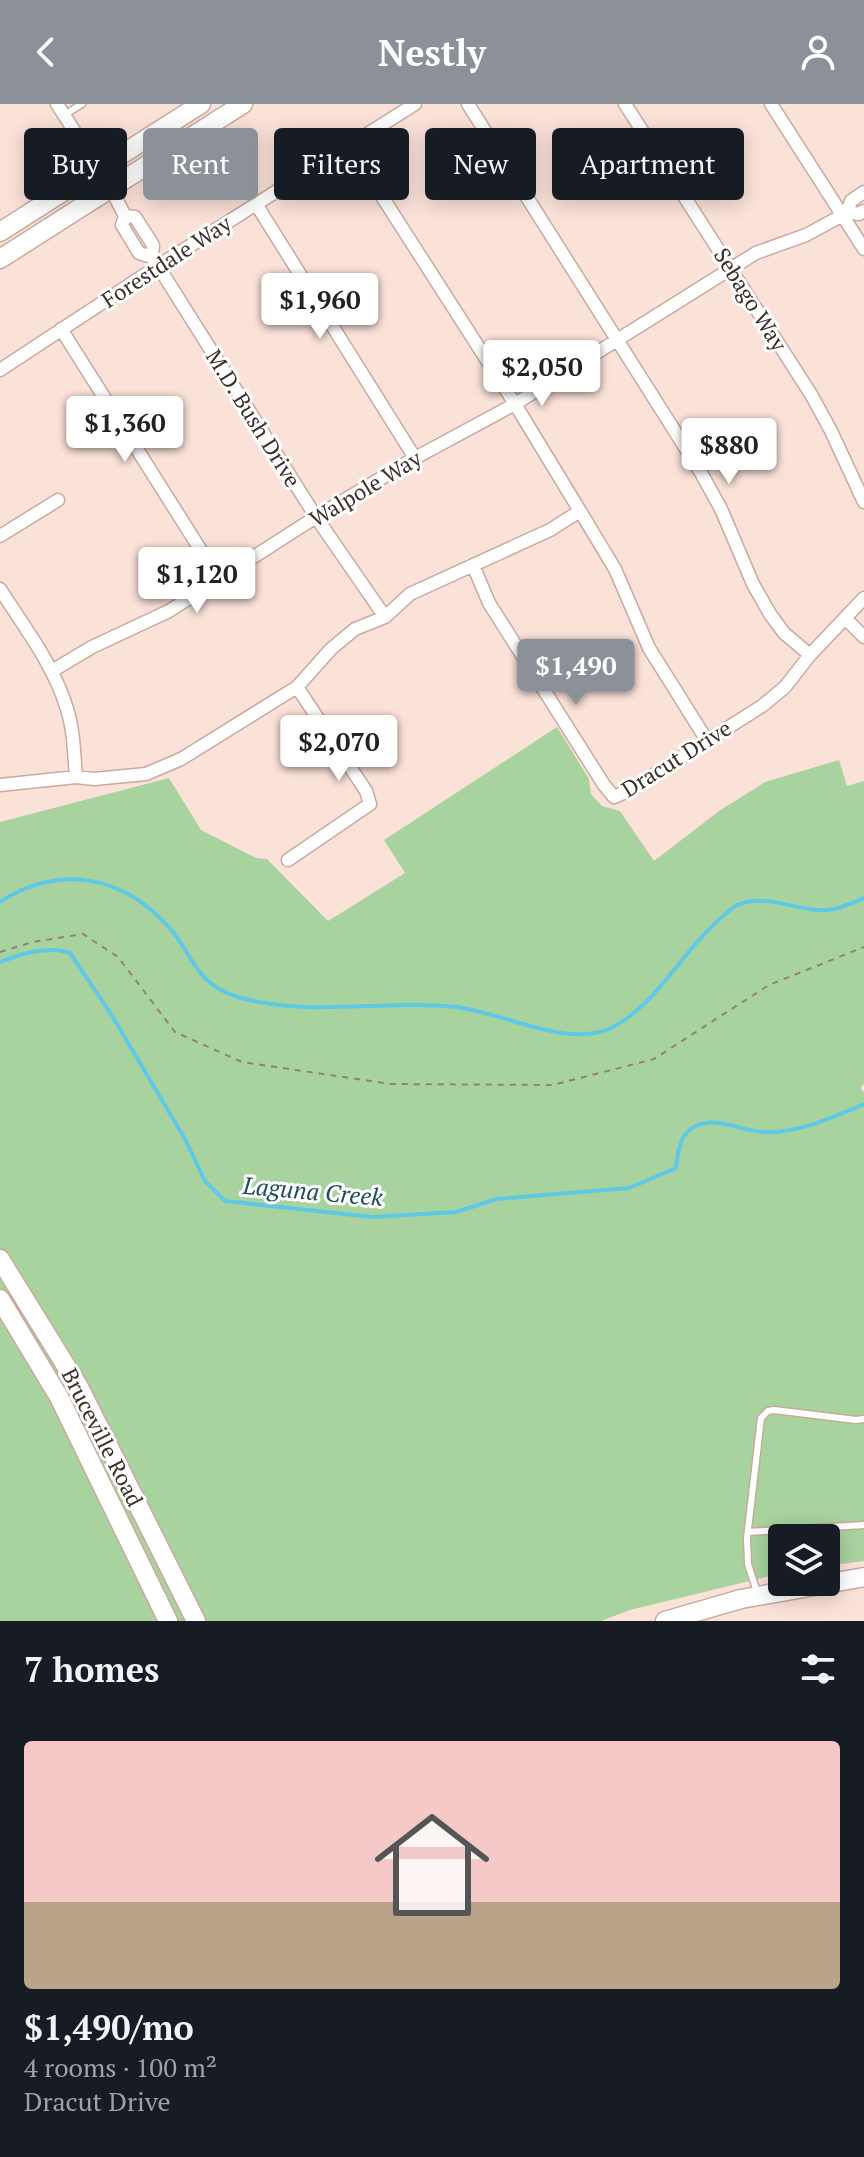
<!DOCTYPE html>
<meta charset="utf-8">
<style>
body{margin:0;font-family:"PT Serif",serif;background:#242831;color:#f1f3f6;height:100vh;display:flex;flex-direction:column;font-size:30px;white-space:nowrap}
*{box-sizing:border-box;margin:0}
p{font-size:26px;color:#9ea1a6}
.icon{flex:none;width:44px;height:44px;fill:none;stroke:currentColor;stroke-width:2;stroke-linecap:round;stroke-linejoin:round}
.map{position:relative;height:1517px;overflow:hidden}
.drawer{display:flex;flex-direction:column;background:#171b24;flex:1}
.drawer>*{flex:none}
.guide{position:absolute;left:24px;top:24px;width:816px;height:72px;display:flex;gap:16px}
.buttons{position:absolute;left:768px;top:1420px;display:grid;gap:16px}
.buttons a{display:grid;place-items:center;width:72px;height:72px;border-radius:8px;background:#171b24;box-shadow:0 4px 20px #0003;font-size:40px}
.price{position:absolute;translate:-50% -68px;padding:0 18px;border-radius:8px;background:#fff;color:#222;font-size:26px;line-height:52px;filter:drop-shadow(0 2px 4px #0008)}
.price::after{content:'';position:absolute;left:50%;top:48px;width:24px;height:18px;margin-left:-12px;background:inherit;clip-path:polygon(0 0,100% 0,50% 100%)}
.price.active{background:#8c9099;color:#fff}
ul{padding:0;list-style:none}
li{display:grid;align-content:center;gap:16px;height:424px;padding:0 24px}
li+li{border-top:2px solid #363941}
li span{display:grid;place-items:center;height:248px;border-radius:8px;color:#555}
li>.icon{margin-inline-start:auto}
span .icon{width:144px;height:144px;fill:#fffc;stroke-width:1}
li b{font-size:34px}
h2{display:flex;justify-content:space-between;align-items:center;height:96px;padding:0 24px;font-size:34px}
.tag{padding:0 28px;border-radius:8px;background:#171b24;box-shadow:0 4px 20px #0003;font-size:28px;line-height:72px}
.tag.active{background:#8c9099;color:#fff}
header{display:flex;justify-content:space-between;align-items:center;height:104px;padding:0 24px;background:#8c9099;color:#fff;font-size:36px;font-weight:800}
.map>svg:first-child{display:block}
.green{fill:#a9d39e}
.lines{fill:none;stroke-linecap:round;stroke-linejoin:round}
.stream{stroke:#5fc8e6;stroke-width:4}
.lane-casing{stroke:#c8aa9f;stroke-width:9}
.street-casing{stroke:#c8aa9f;stroke-width:15}
.secondary-casing{stroke:#c8aa9f;stroke-width:21}
.path{stroke:#928079;stroke-width:2;stroke-dasharray:6 6;stroke-linecap:butt}
.lane{stroke:#fff;stroke-width:6}
.street{stroke:#fff;stroke-width:12}
.secondary{stroke:#fff;stroke-width:18}
.labels{text-anchor:middle;dominant-baseline:central;stroke-width:6;stroke-linejoin:round;paint-order:stroke}
.street-label{font-size:22px;fill:#3b2f2b;stroke:#fff}
.water-label{font-size:24px;font-style:italic;fill:#1f4d5a;stroke:#fff}
</style>
<header><svg class="icon" aria-label="back" viewBox="0 0 24 24"><path d="M15 5l-7 7 7 7"/></svg>Nestly<svg class="icon" aria-label="person" viewBox="0 0 24 24"><circle cx="12" cy="8" r="4"/><path d="M4 21q1-7 8-7t8 7"/></svg></header>
<div class="map">
<svg width="864" height="1517" viewBox="0 0 864 1517">
<rect width="100%" height="100%" fill="#fbe2d9"/>
<path class="green" d="M557 623 589 675 591 690 602 702 620 707 654 757 719 707 765 678 839 656 847 682 864 677V979L861 984 864 989V1457L826 1462V1434H782V1469L630 1506 601 1517H0V718L169 674 201 726 256 754 267 755 328 817 405 769 384 736Z"/>
<g class="lines">
<path class="stream" d="M0 798C59 760 121 771 168 822 195 852 193 879 238 893 309 914 384 895 456 903 503 908 570 947 615 922 659 897 683 846 721 814 727 809 733 802 740 800 766 791 792 804 817 806 831 808 852 800 864 794
M0 858C21 850 48 841 70 849L111 910 185 1035 205 1077 225 1097 372 1113 456 1108 497 1095 629 1084 676 1064C678 1049 679 1029 696 1022 717 1012 741 1027 763 1028 798 1030 833 1013 864 1000"/>
<g class="lane-casing">
<path id="lane" d="M64 11 82 0
M748 1428 864 1421
M757 1488 748 1460 747 1434 761 1314 768 1307 774 1306 856 1316 864 1315"/>
</g>
<g class="street-casing">
<path id="street" d="M57 0 110 83 125 112
M468 0 700 367 721 405 753 480 770 510 784 529 810 551
M625 0 812 292 831 327 864 398
M771 0 864 145
M256 100 415 354
M847 108 859 110 864 107
M152 153 153 141 135 113 125 112 122 121 139 149 152 153 158 162 316 413 385 513
M61 225 219 475
M0 266 158 162 415 0
M580 407 615 465 649 544 706 635
M0 432 58 396
M473 461 489 499 604 681 614 693 628 687 762 602 785 583 810 551 864 494
M0 485C24 523 54 561 67 605 74 627 74 650 76 673L94 675 146 670 181 655 297 583 331 545 355 525 385 513 410 490 550 426 580 407 515 300 756 149 806 131 843 111 847 108 851 97 864 88
M845 514 864 533
M52 567 92 543 169 507 316 413 415 354 515 300 349 41
M0 681 76 673
M288 756 370 700 366 687 297 583"/>
</g>
<g class="secondary-casing">
<path id="secondary" d="M0 128 201 0
M0 155 243 0
M0 1155 79 1283 196 1517
M0 1195 59 1293 168 1517
M665 1517 741 1495 864 1473"/>
</g>
<path class="path" d="M0 848 33 838 83 830 118 853 175 928 242 958 391 980 553 981 654 955 769 881 864 843"/>
<use href="#lane" class="lane"/>
<use href="#street" class="street"/>
<use href="#secondary" class="secondary"/>
</g>
<g class="labels">
<g class="street-label">
<text transform="translate(166 157) rotate(-33)">Forestdale Way</text>
<text transform="translate(751 195) rotate(58)">Sebago Way</text>
<text transform="translate(254 314) rotate(58)">M.D. Bush Drive</text>
<text transform="translate(365 384) rotate(-31)">Walpole Way</text>
<text transform="translate(676 654) rotate(-32)">Dracut Drive</text>
<text transform="translate(103 1333) rotate(63)">Bruceville Road</text>
</g>
<g class="water-label">
<text transform="translate(313 1087) rotate(5)">Laguna Creek</text>
</g>
</g>
</svg>
<div class="buttons">
<a><svg class="icon" aria-label="layers" viewBox="0 0 24 24"><path d="M12 4l9 5-9 5-9-5zM3 14l9 5 9-5"/></svg></a>
</div>
<b class="price" style="left:320px;top:237px">$1,960</b>
<b class="price" style="left:542px;top:304px">$2,050</b>
<b class="price" style="left:125px;top:360px">$1,360</b>
<b class="price" style="left:729px;top:382px">$880</b>
<b class="price" style="left:197px;top:511px">$1,120</b>
<b class="price active" style="left:576px;top:603px">$1,490</b>
<b class="price" style="left:339px;top:679px">$2,070</b>
<div class="guide">
<a class="tag">Buy</a>
<a class="tag active">Rent</a>
<a class="tag">Filters</a>
<a class="tag">New</a>
<a class="tag">Apartment</a>
</div>
</div>
<section class="drawer">
<h2>7 homes<svg class="icon" aria-label="filters" viewBox="0 0 24 24"><path d="M4 7h16M4 17h16"/><circle cx="9" cy="7" r="2"/><circle cx="15" cy="17" r="2"/></svg></h2>
<ul>
<li><span style="background:linear-gradient(#f6c9c9 65%,#b9a48a 0)"><svg class="icon" aria-label="home" viewBox="0 0 24 24"><path d="M3 11l9-7 9 7M6 9v11h12V9"/></svg></span><div><b>$1,490/mo</b><p>4 rooms · 100 m²</p><p>Dracut Drive</p></div></li>
</ul>
</section>
